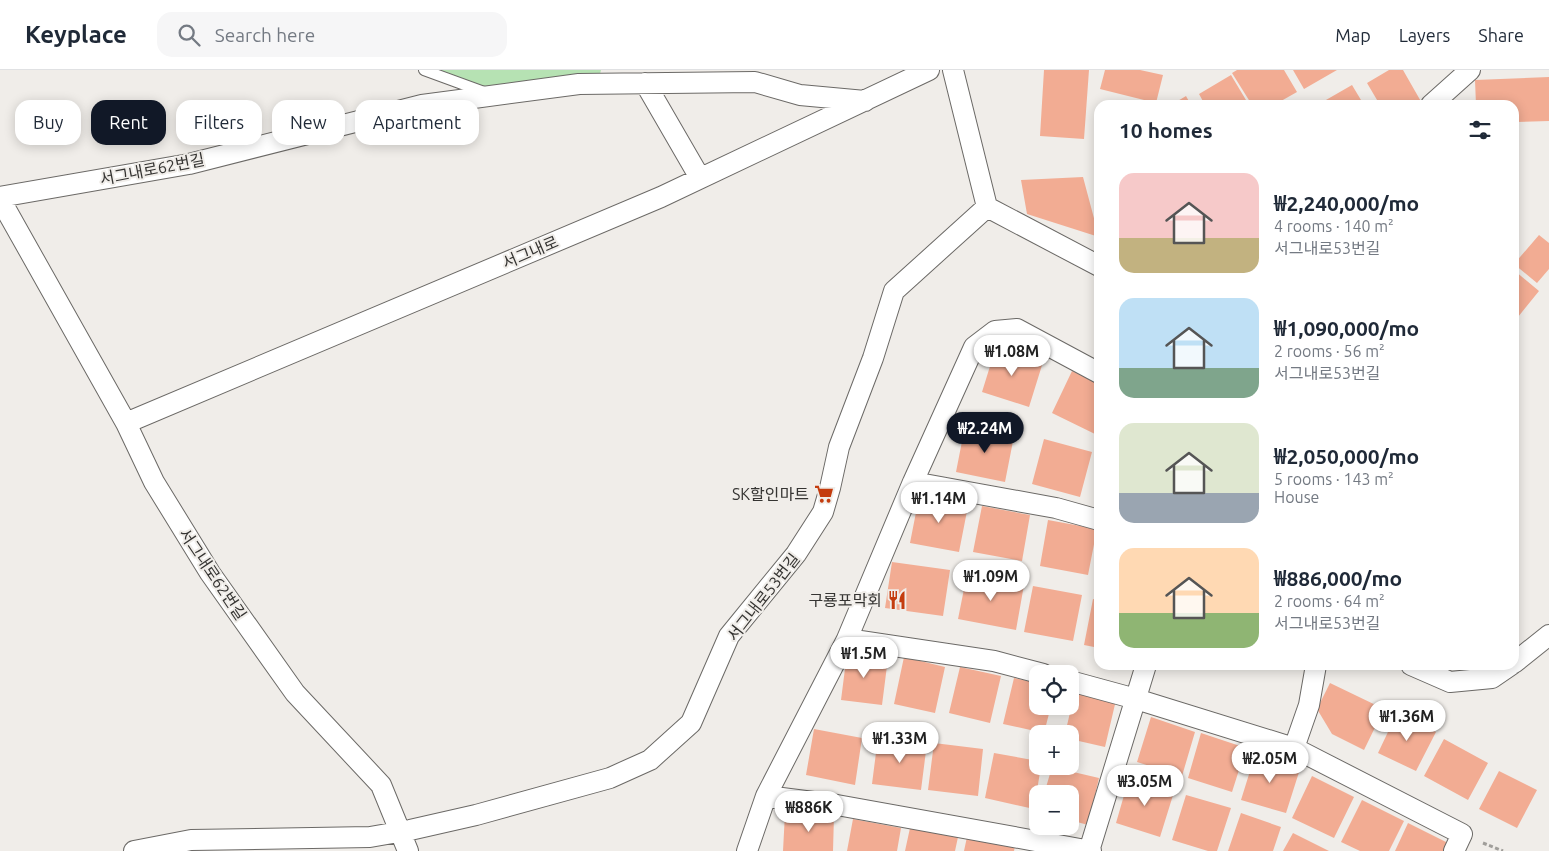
<!DOCTYPE html>
<meta charset="utf-8">
<style>
body{margin:0;font-family:Ubuntu,"Noto Sans KR",sans-serif;background:#f6f6f7;color:#1f2937;height:100vh;display:flex;flex-direction:column;font-size:19px;white-space:nowrap}
*{box-sizing:border-box;margin:0}
p{font-size:16px;color:#747a83}
.icon{flex:none;width:28px;height:28px;fill:none;stroke:currentColor;stroke-width:2;stroke-linecap:round;stroke-linejoin:round}
.map{position:relative;flex:1;overflow:hidden}
.panel{position:absolute;left:1094px;top:30px;width:425px;height:570px;display:flex;flex-direction:column;background:#fff;border-radius:15px;box-shadow:0 2px 12px #0003}
.panel>*{flex:none}
.banner{position:absolute;left:15px;top:30px;width:475px;height:45px;display:flex;gap:10px}
.fabs{position:absolute;left:1029px;top:595px;display:grid;gap:10px}
.fabs a{display:grid;place-items:center;width:50px;height:50px;border-radius:10px;background:#fff;box-shadow:0 2px 12px #0003;font-size:25px}
.price{position:absolute;translate:-50% -42px;padding:0 11px;border-radius:18px;background:#fff;color:#222;font-size:16px;line-height:32px;filter:drop-shadow(0 1px 2px #0008)}
.price::after{content:'';position:absolute;left:50%;top:30px;width:15px;height:11px;margin-left:-8px;background:inherit;clip-path:polygon(0 0,100% 0,50% 100%)}
.price.current{background:#111827;color:#fff}
ul{padding:0;list-style:none}
li{display:flex;align-items:center;gap:15px;height:125px;padding:0 25px}
li span{display:grid;place-items:center;flex:none;width:140px;height:100px;border-radius:15px;color:#555}
li>.icon{margin-inline-start:auto}
span .icon{width:60px;height:60px;fill:#fffc;stroke-width:1}
li b{font-size:21px}
h2{display:flex;justify-content:space-between;align-items:center;height:60px;padding:0 25px;font-size:21px}
.tag{padding:0 18px;border-radius:15px;background:#fff;box-shadow:0 2px 12px #0003;font-size:18px;line-height:45px}
.tag.current{background:#111827;color:#fff}
header{display:flex;align-items:center;gap:30px;box-sizing:border-box;height:70px;padding:0 25px;background:#fff;border-bottom:1px solid #e0e1e3}
header strong{font-size:24px}
nav{display:flex;gap:28px;margin-inline-start:auto;font-size:18px}
.search{width:350px;height:45px;background:#f6f6f7;display:flex;align-items:center;gap:12px;box-sizing:border-box;padding:0 18px;border-radius:15px;color:#747a83;font-size:19px}
.map>svg:first-child{display:block}
.green{fill:#b6e2b3}
.building{fill:#f2ac93}
.lines{fill:none;stroke-linecap:round;stroke-linejoin:round}
.lane-casing{stroke:#6b6966;stroke-width:12}
.street-casing{stroke:#6b6966;stroke-width:22}
.path{stroke:#a09e9a;stroke-width:3;stroke-dasharray:4 2.5;stroke-linecap:butt}
.lane{stroke:#fff;stroke-width:10}
.street{stroke:#fff;stroke-width:20}
.labels{text-anchor:middle;dominant-baseline:central;stroke-width:4;stroke-linejoin:round;paint-order:stroke}
.street-label{font-size:16px;fill:#353432;stroke:#f0ede9}
.poi-label{font-size:16px;fill:#353432;stroke:#f0ede9;text-anchor:end}
</style>
<header>
<strong>Keyplace</strong>
<div class="search"><svg class="icon" aria-label="search" viewBox="0 0 24 24"><circle cx="10" cy="10" r="6"/><path d="M15 15l6 6"/></svg>Search here</div>
<nav><a>Map</a><a>Layers</a><a>Share</a></nav>
</header>
<div class="map">
<svg width="1549" height="781" viewBox="0 0 1549 781">
<rect width="100%" height="100%" fill="#f0ede9"/>
<path class="green" d="M424 0H601L598 13 492 25Z"/>
<path class="building" d="M1044 0H1089L1084 69 1040 66Z
M1105 0H1140L1163 5 1156 33 1100 19Z
M1237 0H1284L1297 22 1274 35H1252L1232 3Z
M1293 0H1337L1304 19Z
M1389 0H1403L1423 35H1380L1367 13Z
M1231 5 1249 35H1205L1199 24Z
M1549 7V51L1514 52V35H1476L1475 10Z
M1352 15 1364 35H1320L1319 34Z
M1186 26 1191 35H1171Z
M1083 107 1099 167 1027 144 1021 110Z
M1539 165 1549 173V199L1537 213 1514 194Z
M1515 201 1539 221 1514 252V203Z
M996 277 1043 292 1029 337 982 322Z
M1072 301 1099 314V360L1097 365 1052 343Z
M965 356 1014 366 1005 412 956 402Z
M1044 369 1092 382 1080 427 1032 414Z
M919 427 968 436 959 482 910 473Z
M982 436 1030 445 1022 491 973 482Z
M1048 450 1097 459 1088 505 1040 496Z
M892 492 950 500 943 546 885 538Z
M967 504 1024 515 1016 560 958 549Z
M1033 516 1082 525 1073 571 1024 562Z
M1093 529 1099 530V578L1084 575Z
M847 583 888 588 882 635 841 630Z
M904 587 945 597 935 643 894 634Z
M960 597 1001 606 990 653 949 643Z
M1014 608 1038 613V636H1051L1044 663 1003 654Z
M1330 613 1384 639 1364 680 1332 664 1317 639Z
M1075 621 1116 630 1105 677 1070 669V664H1065Z
M1397 643 1436 662 1416 701 1378 683Z
M1151 647 1195 662 1182 706 1137 692Z
M814 659 862 668 855 715 806 705Z
M1201 663 1246 678 1232 722 1188 708Z
M878 667 927 673 921 720 872 714Z
M1444 669 1488 693 1468 730 1424 706Z
M934 673 983 679 978 726 928 720Z
M994 683 1038 691V696H1041L1034 739 985 728Z
M1255 685 1300 699 1286 743 1241 730Z
M1052 697 1099 708 1088 755 1070 750V724H1044Z
M1499 701 1537 720 1517 758 1479 739Z
M1312 706 1354 727 1334 768 1292 748Z
M1129 708 1174 722 1160 767 1116 753Z
M1186 725 1231 738 1217 781H1208L1172 770Z
M1362 730 1404 751 1389 781H1360L1341 772Z
M785 743 834 745 833 781H783Z
M1241 743 1281 757 1273 781H1228Z
M853 749 901 758 897 781H847Z
M1408 753 1450 774 1447 781H1395Z
M910 758 958 767 955 781H905Z
M1293 763 1329 781H1283Z
M967 767 1015 776 1014 781H964Z"/>
<g class="lines">
<g class="lane-casing">
<path id="lane" d="M424 0 484 22"/>
</g>
<g class="street-casing">
<path id="street" d="M953 0 987 137 1099 196
M645 13 700 108
M1431 35 1470 0
M0 127 189 94 422 35 579 14 755 12 800 25 865 31
M0 129 126 353 154 412 210 503 295 623 381 715 408 781
M126 353 661 127 929 0
M913 412 974 277 995 261 1017 259 1099 303
M847 569 766 726 837 735 1091 781
M1514 593 1549 565
M1411 595 1450 612 1492 608 1511 595
M1043 604 994 591 847 569 913 412 1056 438 1099 450
M1070 611 1136 629 1294 678 1309 635 1316 595
M1294 678 1462 764 1454 781
M134 781 191 770 370 767 410 760 476 745 610 708 650 690 691 653 729 566 796 484 823 442 830 418 839 377 873 288 894 221 987 137
M747 781 766 726
M1089 781 1146 595"/>
</g>
<path class="path" d="M1483 773 1503 781"/>
<use href="#lane" class="lane"/>
<use href="#street" class="street"/>
</g>
<defs>
<g id="supermarket-bare" transform="scale(1.5)"><path d="M-6-5.5h2.5l.6 2H6L4.5 2H-2.5L-4.4-4H-6ZM-1.5 3.2a1.3 1.3 0 1 0 .1 0ZM3 3.2a1.3 1.3 0 1 0 .1 0Z" fill="#c43c0e" stroke="#f0ede9" stroke-width="2.5" paint-order="stroke"/></g>
<g id="restaurant-bare" transform="scale(1.5)"><path d="M-5-6h1v4h1v-4h1v4h1v-4h1v5L-1.5 .5V6h-2V.5L-5-1ZM5-6V6H3V1.5H1.5Q1.5-4 5-6Z" fill="#c43c0e" stroke="#f0ede9" stroke-width="2.5" paint-order="stroke"/></g>
</defs>
<g fill-rule="evenodd">
<use href="#supermarket-bare" x="824" y="424"/>
<use href="#restaurant-bare" x="897" y="530"/>
</g>
<g class="labels">
<g class="street-label">
<text transform="translate(152 99) rotate(-11)">서그내로62번길</text>
<text transform="translate(530 182) rotate(-23)">서그내로</text>
<text transform="translate(213 504) rotate(56)">서그내로62번길</text>
<text transform="translate(763 527) rotate(-52)">서그내로53번길</text>
</g>
<g class="poi-label">
<text x="809" y="424">SK할인마트</text>
<text x="882" y="530">구룡포막회</text>
</g>
</g>
</svg>
<div class="fabs">
<a><svg class="icon" aria-label="locate" viewBox="0 0 24 24"><circle cx="12" cy="12" r="6"/><path d="M12 2v4M12 18v4M2 12h4M18 12h4"/></svg></a>
<a>+</a>
<a>−</a>
</div>
<b class="price" style="left:1012px;top:307px">₩1.08M</b>
<b class="price current" style="left:985px;top:384px">₩2.24M</b>
<b class="price" style="left:939px;top:454px">₩1.14M</b>
<b class="price" style="left:991px;top:532px">₩1.09M</b>
<b class="price" style="left:864px;top:609px">₩1.5M</b>
<b class="price" style="left:1407px;top:672px">₩1.36M</b>
<b class="price" style="left:900px;top:694px">₩1.33M</b>
<b class="price" style="left:1270px;top:714px">₩2.05M</b>
<b class="price" style="left:1145px;top:737px">₩3.05M</b>
<b class="price" style="left:809px;top:763px">₩886K</b>
<div class="banner">
<a class="tag">Buy</a>
<a class="tag current">Rent</a>
<a class="tag">Filters</a>
<a class="tag">New</a>
<a class="tag">Apartment</a>
</div>
<section class="panel">
<h2>10 homes<svg class="icon" aria-label="filters" viewBox="0 0 24 24"><path d="M4 7h16M4 17h16"/><circle cx="9" cy="7" r="2"/><circle cx="15" cy="17" r="2"/></svg></h2>
<ul>
<li><span style="background:linear-gradient(#f6c9c9 65%,#c2b280 0)"><svg class="icon" aria-label="home" viewBox="0 0 24 24"><path d="M3 11l9-7 9 7M6 9v11h12V9"/></svg></span><div><b>₩2,240,000/mo</b><p>4 rooms · 140 m²</p><p>서그내로53번길</p></div></li>
<li><span style="background:linear-gradient(#bfe0f5 70%,#7fa58c 0)"><svg class="icon" aria-label="home" viewBox="0 0 24 24"><path d="M3 11l9-7 9 7M6 9v11h12V9"/></svg></span><div><b>₩1,090,000/mo</b><p>2 rooms · 56 m²</p><p>서그내로53번길</p></div></li>
<li><span style="background:linear-gradient(#dfe7d0 70%,#9aa5b1 0)"><svg class="icon" aria-label="home" viewBox="0 0 24 24"><path d="M3 11l9-7 9 7M6 9v11h12V9"/></svg></span><div><b>₩2,050,000/mo</b><p>5 rooms · 143 m²</p><p>House</p></div></li>
<li><span style="background:linear-gradient(#ffd9b3 65%,#8fb573 0)"><svg class="icon" aria-label="home" viewBox="0 0 24 24"><path d="M3 11l9-7 9 7M6 9v11h12V9"/></svg></span><div><b>₩886,000/mo</b><p>2 rooms · 64 m²</p><p>서그내로53번길</p></div></li>
</ul>
</section>
</div>
